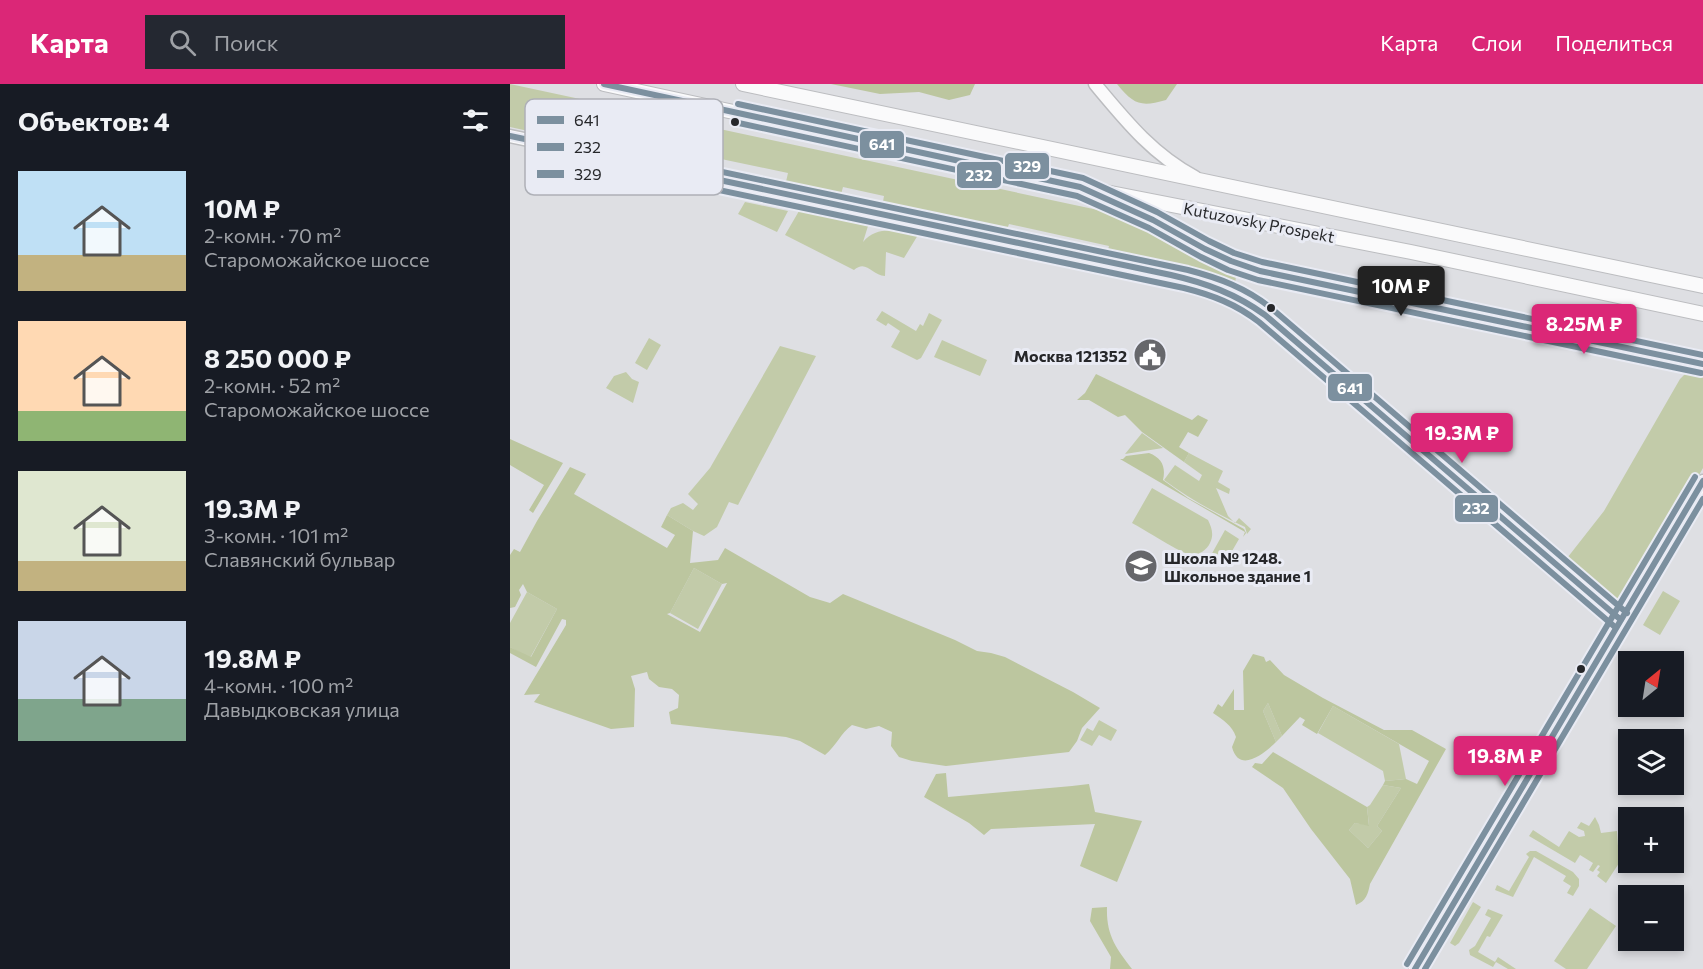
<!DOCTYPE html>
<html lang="ru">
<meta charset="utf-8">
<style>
body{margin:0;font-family:Commissioner,sans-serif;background:#242831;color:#f1f3f6;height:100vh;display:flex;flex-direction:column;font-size:22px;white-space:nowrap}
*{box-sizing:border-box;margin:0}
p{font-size:20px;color:#9ea1a6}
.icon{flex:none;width:33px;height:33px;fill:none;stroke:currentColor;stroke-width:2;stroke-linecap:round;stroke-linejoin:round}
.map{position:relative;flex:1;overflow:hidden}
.sheet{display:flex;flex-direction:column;background:#171b24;width:510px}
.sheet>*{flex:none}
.needle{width:39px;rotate:30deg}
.fabs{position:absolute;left:1108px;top:567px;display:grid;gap:12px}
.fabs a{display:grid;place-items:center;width:66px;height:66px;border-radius:0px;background:#171b24;box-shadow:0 3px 9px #0003;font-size:30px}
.price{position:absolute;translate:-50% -51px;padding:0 14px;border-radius:6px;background:#db2777;color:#fff;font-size:20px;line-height:39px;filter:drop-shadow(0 2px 3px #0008)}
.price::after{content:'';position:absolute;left:50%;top:36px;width:18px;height:14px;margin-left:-9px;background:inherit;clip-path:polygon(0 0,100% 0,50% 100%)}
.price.on{background:#222;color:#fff}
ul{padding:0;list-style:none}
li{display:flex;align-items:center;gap:18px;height:150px;padding:0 18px}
li span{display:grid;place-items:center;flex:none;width:168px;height:120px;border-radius:0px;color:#555}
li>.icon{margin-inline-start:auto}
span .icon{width:72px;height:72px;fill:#fffc;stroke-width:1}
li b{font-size:26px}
h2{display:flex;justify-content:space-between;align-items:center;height:72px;padding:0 18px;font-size:26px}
header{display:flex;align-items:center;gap:36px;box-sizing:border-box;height:84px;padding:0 30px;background:#db2777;color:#fff}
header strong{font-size:28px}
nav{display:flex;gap:33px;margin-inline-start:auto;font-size:21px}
.search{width:420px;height:54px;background:#242831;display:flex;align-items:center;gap:15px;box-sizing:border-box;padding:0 21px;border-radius:0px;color:#9ea1a6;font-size:22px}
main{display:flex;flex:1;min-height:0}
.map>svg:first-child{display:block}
.green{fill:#c2cba9}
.forest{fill:#bcc69f;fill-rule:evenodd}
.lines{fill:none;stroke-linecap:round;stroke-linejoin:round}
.secondary-casing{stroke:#bcbdc0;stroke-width:15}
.primary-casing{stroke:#bcbdc0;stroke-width:16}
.secondary{stroke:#fafafb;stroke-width:12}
.primary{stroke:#fafafb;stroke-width:14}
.bus-1-casing{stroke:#e9ebf4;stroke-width:10}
.bus-2-casing{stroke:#e9ebf4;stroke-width:10}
.bus-3-casing{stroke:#e9ebf4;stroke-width:10}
.bus-1{stroke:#7c909f;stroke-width:6}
.bus-2{stroke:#7c909f;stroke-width:6}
.bus-3{stroke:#7c909f;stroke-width:6}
.bus-dot{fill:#26272a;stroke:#e9ebf4;stroke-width:2}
.labels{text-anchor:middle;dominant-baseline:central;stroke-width:6;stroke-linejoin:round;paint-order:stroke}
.street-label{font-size:16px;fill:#26272a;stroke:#e9ebf4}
.poi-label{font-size:16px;font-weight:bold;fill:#26272a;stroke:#e9ebf4;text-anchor:end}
.key{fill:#e9ebf4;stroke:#aeb0b7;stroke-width:1.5}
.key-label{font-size:16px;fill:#26272a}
.line-badge{stroke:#e9ebf4;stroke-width:2}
.badge-label{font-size:16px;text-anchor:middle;font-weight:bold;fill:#fff}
</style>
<header>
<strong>Карта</strong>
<div class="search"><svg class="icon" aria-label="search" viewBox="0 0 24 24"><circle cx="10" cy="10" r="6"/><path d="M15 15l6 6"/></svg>Поиск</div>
<nav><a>Карта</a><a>Слои</a><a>Поделиться</a></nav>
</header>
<main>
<section class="sheet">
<h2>Объектов: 4<svg class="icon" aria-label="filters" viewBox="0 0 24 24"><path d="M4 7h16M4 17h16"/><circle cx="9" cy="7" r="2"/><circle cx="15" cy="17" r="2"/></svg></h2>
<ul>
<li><span style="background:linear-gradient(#bfe0f5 70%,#c2b280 0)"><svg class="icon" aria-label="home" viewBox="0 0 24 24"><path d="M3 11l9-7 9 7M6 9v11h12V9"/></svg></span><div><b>10M ₽</b><p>2-комн. · 70 m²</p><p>Староможайское шоссе</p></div></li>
<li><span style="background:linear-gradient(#ffd9b3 75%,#8fb573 0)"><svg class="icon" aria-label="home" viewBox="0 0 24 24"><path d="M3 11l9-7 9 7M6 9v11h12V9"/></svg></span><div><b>8 250 000 ₽</b><p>2-комн. · 52 m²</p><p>Староможайское шоссе</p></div></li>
<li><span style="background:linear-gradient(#dfe7d0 75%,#c2b280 0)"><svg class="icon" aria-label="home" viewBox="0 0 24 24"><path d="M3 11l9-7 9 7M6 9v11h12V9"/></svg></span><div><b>19.3M ₽</b><p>3-комн. · 101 m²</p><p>Славянский бульвар</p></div></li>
<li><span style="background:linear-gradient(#c9d6e8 65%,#7fa58c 0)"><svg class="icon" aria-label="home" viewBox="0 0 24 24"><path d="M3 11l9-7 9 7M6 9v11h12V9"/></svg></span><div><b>19.8M ₽</b><p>4-комн. · 100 m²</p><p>Давыдковская улица</p></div></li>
</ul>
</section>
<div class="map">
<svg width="1193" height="885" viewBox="0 0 1193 885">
<rect width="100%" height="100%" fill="#dedfe3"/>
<path class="green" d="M0 0 602 129C646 144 683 174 726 191L725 202C685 185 639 179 597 170L599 162 499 140 496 148 372 123 374 112 333 103 330 114 275 102 278 89 173 67 170 80 0 43Z
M235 118 278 127 267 148 228 130Z
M289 127 358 142 353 158C367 141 389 147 408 151L394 174 376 168 375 192C362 191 356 175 344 186L275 151Z
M372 227 406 247 410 240 413 242 419 229 432 236 411 274 407 276 381 263 390 247 378 239 376 242 366 236Z
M139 254 151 261 137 286 125 279Z
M432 256 477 276 470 292 424 273Z
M270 262 306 272 228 421 219 418 207 443 194 452 183 447 157 431 161 424 173 419 183 426 188 420 178 410 200 384Z
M116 288 122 295 129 298 123 319 96 304 104 292Z
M1182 289 1193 292V384L1120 512 1109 519 1102 520 1055 482 1054 478 1094 427 1170 295 1175 290Z
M632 349 653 364 615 370Z
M679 369 713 387 708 398 720 405 719 410 706 404 718 432 725 439 729 434 741 445 737 450 735 443C707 430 680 415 654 396L665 381 689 397 692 391 674 378Z
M642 404 698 436C702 444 704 451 700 459 697 466 689 471 681 471 672 470 632 444 622 439Z
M715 446 729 455 714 481 700 473Z
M184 484 212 500 188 545 160 529Z
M1153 507 1170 517 1150 551 1133 541Z
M17 508 47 525 20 574 0 563V539Z
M758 619 772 652 766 658 753 627Z
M823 622 889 660 896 695 875 697 873 687 808 649Z
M589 636 607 646 601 657 589 651 582 662 570 656 577 644 583 647Z
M873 701 891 704 867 742 872 747 858 764 839 746 845 739 859 741 857 723 860 721Z
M1085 733 1089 741 1091 749 1107 747 1108 762 1117 767 1096 799 1087 792 1090 788 1087 786 1090 782 1088 781 1083 788 1079 786 1083 779 1070 771 1065 779 1019 752 1023 746 1049 763 1059 747 1069 753 1075 752 1074 747 1067 744 1071 738 1079 742Z
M1020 767H1026L1063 788 1069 795V802L1063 812 1057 809 1061 802 1053 797 1056 792 1024 773 1003 813 985 806 987 801 999 807 1019 773 1016 770Z
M963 818 971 823 949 859 945 862 940 859Z
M1080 824 1106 842 1077 885H1056L1044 877Z
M978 825 993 831 980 853 977 852 968 868 985 878 988 873 1006 885H998L986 878 983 883 960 871 959 866 965 862 981 834 975 831Z"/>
<path class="forest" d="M321 0H465L460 11 439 16 409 8 370 10Z
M607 0H667L656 16C631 23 624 21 607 0Z
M586 290 682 336 688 331 698 336 688 353 678 348 669 363 679 369 674 378 632 348 615 331 608 333 579 316H567L575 309Z
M0 355 53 379 23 429 19 426 34 401 0 381Z
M639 369C652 374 656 383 653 396L678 414 734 445 736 449 733 453 735 448 610 375H613L616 372Z
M60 383 76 390 64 410 157 464 165 451 151 443 157 431 183 447 180 479 208 476 215 464 300 513 320 519 333 510 445 556 467 567 481 569 495 573 563 608 590 624 572 644 567 657 559 668 436 682 402 677 389 673 381 662 382 648 369 642 356 645 342 641C330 650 327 661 315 671L290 657 276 653 161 640 159 628 168 624 169 611 162 605 149 603 139 595 137 588 121 592 125 605 124 643 101 645 24 618 30 610 14 611 56 541V536L52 535 26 583 0 569V563L21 573 47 525 17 508 13 500 9 506 11 511 5 523 0 524V471L4 465 10 468 27 437ZM184 484 212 500 217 499 190 548 157 530 160 529Z
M743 570 754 573 756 578 760 576 774 591 813 614 874 646H902L936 665 860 800C858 810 856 817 846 821L840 795 801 745 773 704 742 683 745 679 752 680 763 668 857 723 859 742 845 739 839 746 858 764 872 747 867 742 891 704 873 701 875 697 896 695 907 700 919 677 823 622 807 650 792 641 795 636 790 633 772 652 758 619 753 627 766 658C754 670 729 690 722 663L726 653C722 641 713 636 703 629L708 620 712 623 724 605V626H734L733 587Z
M436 689 438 713 562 702 579 700 585 728 632 737 607 798 570 782 585 740 481 745 474 751 459 739 414 713 426 690Z
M597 823C596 851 606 864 622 885H600L601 873 580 837 582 824Z"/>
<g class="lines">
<g class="secondary-casing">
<path id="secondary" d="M585 0C615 36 642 70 685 93
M0 52 599 178C653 190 712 195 755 231L1111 536
M583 109 643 136 695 165 721 177 750 187 1193 280
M905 885 1111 536 1164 448 1193 397"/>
</g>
<g class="primary-casing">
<path id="primary" d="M94 0 570 103 901 168 1193 230
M233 0 1193 202"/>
</g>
<use href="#secondary" class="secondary"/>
<use href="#primary" class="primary"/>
<g class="bus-1-casing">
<path id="bus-1" d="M94 0 570 103 643 136 695 165 721 177 750 187 1193 280
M0 52 661 191C696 199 726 210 755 231L1111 536
M905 885 1193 397"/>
</g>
<g class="bus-2-casing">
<path id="bus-2" d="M224 38 567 112 639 144 691 173 718 186 748 196 1191 289
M147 93 674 204C702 211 726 220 749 238L1105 543
M915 885 1193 415"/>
</g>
<g class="bus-3-casing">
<path id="bus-3" d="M228 20 573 94 647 128 699 157 724 169 752 178 1193 271
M151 75 678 186C709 194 736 204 761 224L1117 529
M897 880 1185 393"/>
</g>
<use href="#bus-1" class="bus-1"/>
<use href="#bus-2" class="bus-2"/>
<use href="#bus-3" class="bus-3"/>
</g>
<defs>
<g id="civic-disc" transform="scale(1.725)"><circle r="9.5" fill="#66676b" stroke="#e9ebf4"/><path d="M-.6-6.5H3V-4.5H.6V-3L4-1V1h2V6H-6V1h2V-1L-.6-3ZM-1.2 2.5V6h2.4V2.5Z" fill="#fff"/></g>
<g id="school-disc" transform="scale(1.725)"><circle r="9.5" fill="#66676b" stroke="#e9ebf4"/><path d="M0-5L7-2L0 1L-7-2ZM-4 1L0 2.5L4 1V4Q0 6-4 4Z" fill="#fff"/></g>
</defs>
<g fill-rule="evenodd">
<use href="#civic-disc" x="640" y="271"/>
<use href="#school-disc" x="631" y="482"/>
</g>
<g class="bus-dot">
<circle cx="225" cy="38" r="5"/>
<circle cx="761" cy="224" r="5"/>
<circle cx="1071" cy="585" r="5"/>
</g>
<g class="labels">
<g class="street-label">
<text transform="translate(749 138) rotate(11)">Kutuzovsky Prospekt</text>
</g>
<g class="poi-label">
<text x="617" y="271">Москва 121352</text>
<text x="654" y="473" text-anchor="start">Школа № 1248.<tspan x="654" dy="18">Школьное здание 1</tspan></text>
</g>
</g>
<rect x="15" y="15" width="198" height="96" rx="9" class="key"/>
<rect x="27" y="32" width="27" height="8" fill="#7c909f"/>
<rect x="27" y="59" width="27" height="8" fill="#7c909f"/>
<rect x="27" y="86" width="27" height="8" fill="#7c909f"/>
<g class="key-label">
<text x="64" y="42">641</text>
<text x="64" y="69">232</text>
<text x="64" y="96">329</text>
</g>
<g class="line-badge">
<rect x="349" y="46" width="46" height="29" rx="6" fill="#7c909f"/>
<rect x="494" y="68" width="46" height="28" rx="6" fill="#7c909f"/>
<rect x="446" y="77" width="46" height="28" rx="6" fill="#7c909f"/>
<rect x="817" y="289" width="46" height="29" rx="6" fill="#7c909f"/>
<rect x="944" y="410" width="45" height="29" rx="6" fill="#7c909f"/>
</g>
<g class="badge-label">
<text x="372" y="66">641</text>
<text x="517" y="88">329</text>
<text x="469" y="97">232</text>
<text x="840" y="310">641</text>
<text x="966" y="430">232</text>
</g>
</svg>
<div class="fabs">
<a><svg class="needle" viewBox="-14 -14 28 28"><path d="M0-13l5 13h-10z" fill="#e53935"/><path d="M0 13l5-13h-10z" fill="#9ea1a6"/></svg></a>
<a><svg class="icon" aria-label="layers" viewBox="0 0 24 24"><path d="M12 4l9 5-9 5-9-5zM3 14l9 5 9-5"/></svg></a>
<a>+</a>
<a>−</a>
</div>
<b class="price on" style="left:891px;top:233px">10M ₽</b>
<b class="price" style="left:1074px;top:271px">8.25M ₽</b>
<b class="price" style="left:952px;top:380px">19.3M ₽</b>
<b class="price" style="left:995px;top:703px">19.8M ₽</b>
</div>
</main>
